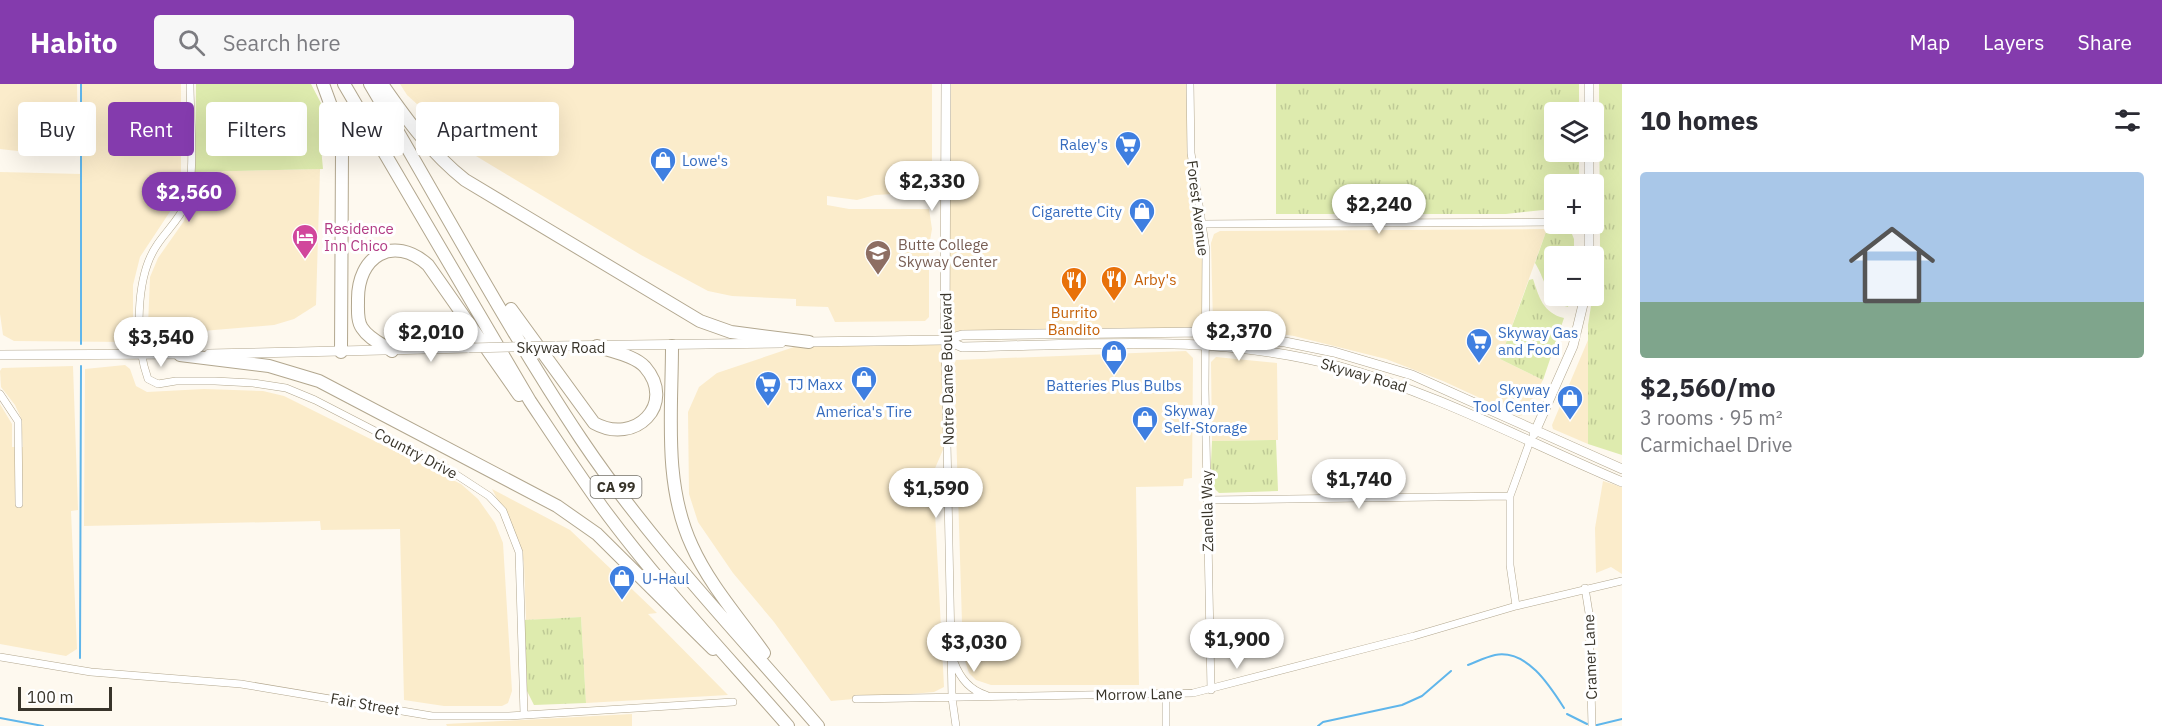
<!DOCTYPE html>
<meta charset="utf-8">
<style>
body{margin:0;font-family:"IBM Plex Sans",sans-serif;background:#f7f7f7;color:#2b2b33;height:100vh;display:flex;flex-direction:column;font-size:22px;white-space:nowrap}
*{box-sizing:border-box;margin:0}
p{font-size:20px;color:#7c7c81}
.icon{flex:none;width:33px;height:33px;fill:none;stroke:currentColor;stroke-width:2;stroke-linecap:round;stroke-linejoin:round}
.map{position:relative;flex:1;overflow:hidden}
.details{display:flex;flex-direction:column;background:#fff;width:540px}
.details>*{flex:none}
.hud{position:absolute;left:18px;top:18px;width:570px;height:54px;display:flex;gap:12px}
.controls{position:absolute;left:1544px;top:18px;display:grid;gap:12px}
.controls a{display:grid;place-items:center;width:60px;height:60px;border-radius:6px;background:#fff;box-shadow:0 6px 24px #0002;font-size:30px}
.scale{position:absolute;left:18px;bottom:15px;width:94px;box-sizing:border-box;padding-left:6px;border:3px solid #38342a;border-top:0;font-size:16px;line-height:21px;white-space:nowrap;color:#38342a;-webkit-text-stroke:4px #fff;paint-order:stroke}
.price{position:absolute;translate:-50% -51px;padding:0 14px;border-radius:21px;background:#fff;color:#222;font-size:20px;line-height:39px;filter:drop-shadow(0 2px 3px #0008)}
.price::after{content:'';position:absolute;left:50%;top:36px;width:18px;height:14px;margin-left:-9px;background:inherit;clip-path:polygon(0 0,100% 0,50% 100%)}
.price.active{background:#843bad;color:#fff}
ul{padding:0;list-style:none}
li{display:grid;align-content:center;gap:12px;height:318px;padding:0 18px}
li+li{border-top:2px solid #e1e1e2}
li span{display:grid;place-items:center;height:186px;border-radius:6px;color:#555}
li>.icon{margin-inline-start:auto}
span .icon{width:108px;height:108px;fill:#fffc;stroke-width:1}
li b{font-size:26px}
h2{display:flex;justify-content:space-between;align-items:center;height:72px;padding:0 18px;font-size:26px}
.tag{padding:0 21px;border-radius:6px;background:#fff;box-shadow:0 6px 24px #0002;font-size:21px;line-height:54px}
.tag.active{background:#843bad;color:#fff}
header{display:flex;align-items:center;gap:36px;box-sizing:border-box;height:84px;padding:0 30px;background:#843bad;color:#fff}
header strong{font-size:28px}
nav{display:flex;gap:33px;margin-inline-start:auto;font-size:21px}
.search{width:420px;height:54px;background:#f7f7f7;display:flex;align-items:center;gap:15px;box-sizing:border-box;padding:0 21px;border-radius:6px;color:#7c7c81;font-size:22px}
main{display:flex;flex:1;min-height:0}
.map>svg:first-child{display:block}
.built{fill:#fbeccb}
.grass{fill:url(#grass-tufts)}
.pitch{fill:#deebae}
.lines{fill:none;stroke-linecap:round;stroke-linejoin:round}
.stream{stroke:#60b6eb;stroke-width:2}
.street-casing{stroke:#b2a78f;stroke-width:8}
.secondary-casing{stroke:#b2a78f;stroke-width:10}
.highway-casing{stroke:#b2a78f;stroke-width:14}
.street{stroke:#fff;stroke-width:7}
.secondary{stroke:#fff;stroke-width:9}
.highway{stroke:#fff;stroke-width:12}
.secondary-bridge-casing{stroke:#b2a78f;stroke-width:10;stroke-linecap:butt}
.secondary-bridge{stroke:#fff;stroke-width:9}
.labels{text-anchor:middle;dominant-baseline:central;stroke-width:6;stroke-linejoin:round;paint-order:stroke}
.shield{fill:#fff;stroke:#74716a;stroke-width:1.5}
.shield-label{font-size:14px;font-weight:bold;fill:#38342a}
.shop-label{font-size:15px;fill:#366cbe;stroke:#fff;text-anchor:start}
.street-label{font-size:15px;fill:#38342a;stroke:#fff}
.hotel-label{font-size:15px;fill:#b23c85;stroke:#fff;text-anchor:start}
.education-label{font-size:15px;fill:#785e54;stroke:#fff;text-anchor:start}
.food-label{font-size:15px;fill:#c56008;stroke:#fff;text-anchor:start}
</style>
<header>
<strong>Habito</strong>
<div class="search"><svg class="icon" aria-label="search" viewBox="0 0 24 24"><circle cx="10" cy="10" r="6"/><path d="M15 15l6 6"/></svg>Search here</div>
<nav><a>Map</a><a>Layers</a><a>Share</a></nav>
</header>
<main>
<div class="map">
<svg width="1622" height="642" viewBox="0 0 1622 642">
<defs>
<pattern id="grass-tufts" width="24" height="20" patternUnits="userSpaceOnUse" patternTransform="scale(1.5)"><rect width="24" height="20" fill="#deebae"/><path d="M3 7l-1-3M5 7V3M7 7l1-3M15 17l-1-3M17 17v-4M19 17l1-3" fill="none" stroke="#bfca96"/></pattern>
</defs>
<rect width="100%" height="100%" fill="#fef9ef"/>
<path class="built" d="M0 0H77L78 68H26L0 65Z
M82 0H181V96L177 117 140 173 133 201V252L128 258 14 257 3 251 0 230V88L82 90Z
M400 0H932V108L875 111 857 116 827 112V121L849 125H929L932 145 929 162V233L925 237 835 238 828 223 796 222V215L732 212 708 207 641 171 471 69 407 11Z
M946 0H1190L1191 69 1203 140 1205 248 963 251 945 256 948 354 933 389 944 603 934 608 831 617 774 538 733 489 698 438 689 410 688 328 699 303 717 289 809 258 945 256Z
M320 85 316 221 294 235 274 241 155 251 154 242H148L150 193 158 174 184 137 195 104V88Z
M1547 145 1500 275 1543 296 1523 331 1519 332 1443 297 1386 275 1294 252 1213 240 1211 159 1214 150 1220 147Z
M1588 256V360L1553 345 1552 341Z
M1186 267 1193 274 1192 394 1184 395 1183 402 1136 403 1139 601H991L976 596 969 589 963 571 954 281 956 276Z
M1216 273 1277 279 1278 356 1212 357 1211 278Z
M125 281 130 285 136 302 147 308 204 305 263 307 284 312 461 400 478 415 495 439 503 459 512 607 508 619 502 622H444L404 616 400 445 321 446 320 437 84 442 85 285Z
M73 282 78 426 71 427 77 565 66 572 0 560V320L12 340V363H23L21 334 15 321 1 303 0 287 2 284Z
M1603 397 1622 403V490L1611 483 1596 489 1595 444Z
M492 405 570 446 657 529 648 530 728 611 586 619 581 533 526 536 524 479 519 457Z
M632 630V642H447L446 640Z"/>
<path class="grass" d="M1276 0H1579V28H1554V68H1579V100H1554V128L1543 126 1506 130H1276Z
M1599 0H1622V371L1588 360V241L1600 165Z
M1547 145H1570L1574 155V172H1554V212H1570L1568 223C1546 217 1546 196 1535 179Z
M1533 195C1539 213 1543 229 1564 234L1543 296 1500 275 1529 196Z
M1276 356 1278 407 1219 409 1210 400 1212 357Z
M581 533 586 619 534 621 527 607 524 536Z"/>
<path class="pitch" d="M196 0H311L323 23 331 58 321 63 323 85 195 88Z"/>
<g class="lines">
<path class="stream" d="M81 260V0
M80 574 81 282
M1468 581C1476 578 1486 573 1495 571 1527 565 1550 602 1564 624
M1567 630 1587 640
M0 634 43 642
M1318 642 1323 638 1402 621 1422 612 1451 587
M1593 642 1622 635"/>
<g class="street-casing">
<path id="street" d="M190 0C190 31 196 92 186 119 180 135 166 147 157 161 135 193 135 259 148 295L158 300 176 297H215L253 299 286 304 315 316 443 382 489 412 503 427 519 468 524 630
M1190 0 1191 69 1206 166 1205 305 1211 606
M1203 140 1554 138
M945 256 952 614 956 642
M0 310 18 337 19 420
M1207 416 1510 412
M1585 504 1589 529 1592 642
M1516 522 1510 481V412L1530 357
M0 573 91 588 241 600 432 632H509L733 618
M954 578C960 594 969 606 986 611
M1166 610V642
M856 615 1193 609 1414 552 1516 522 1622 497"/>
</g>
<g class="secondary-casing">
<path id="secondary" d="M1589 0V28
M1589 68V100
M1589 172V140
M945 256 946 0
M946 256 962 263C1086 261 1216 249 1337 282 1437 309 1527 358 1622 398
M804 258 945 256 962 251 1205 248 1285 258 1334 268 1412 291 1622 385
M555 262 781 259
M209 270 469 264
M0 271 187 270
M1534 350 1573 262 1585 212"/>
</g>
<g class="highway-casing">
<path id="highway" d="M323 0 338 41 342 66 341 268
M344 0 530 317C554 353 577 388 602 423 657 498 727 572 788 642
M370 0C440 118 505 241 581 355 650 458 737 548 818 642
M382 0C407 36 431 69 465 96L700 237 731 248 809 258
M511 225 594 339C635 362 677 320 645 283 634 271 611 268 597 262
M672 262C672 328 663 400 692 462 709 500 740 535 764 569
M392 267C382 260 369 255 362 244 357 237 358 226 358 217 357 172 393 150 428 181L519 311
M180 271 269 282 319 297 557 422 597 450 713 565"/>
</g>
<use href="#street" class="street"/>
<use href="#secondary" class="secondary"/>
<use href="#highway" class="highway"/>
<g class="secondary-bridge-casing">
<path id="secondary-bridge" d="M469 264 555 262"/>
</g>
<use href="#secondary-bridge" class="secondary-bridge"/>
</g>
<defs>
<g id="supermarket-pin" transform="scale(1.35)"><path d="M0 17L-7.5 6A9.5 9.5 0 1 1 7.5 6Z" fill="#3f7fe0" stroke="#fff"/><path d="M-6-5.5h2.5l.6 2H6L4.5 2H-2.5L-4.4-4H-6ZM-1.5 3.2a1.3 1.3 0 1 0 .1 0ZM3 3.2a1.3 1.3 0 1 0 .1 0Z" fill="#fff"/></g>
<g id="shop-pin" transform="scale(1.35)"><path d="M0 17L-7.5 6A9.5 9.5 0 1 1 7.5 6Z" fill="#3f7fe0" stroke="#fff"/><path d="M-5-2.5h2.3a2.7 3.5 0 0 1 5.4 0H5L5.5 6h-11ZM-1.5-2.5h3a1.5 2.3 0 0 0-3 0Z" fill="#fff"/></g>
<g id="hotel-pin" transform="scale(1.35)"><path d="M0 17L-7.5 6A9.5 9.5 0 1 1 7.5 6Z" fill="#d1479c" stroke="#fff"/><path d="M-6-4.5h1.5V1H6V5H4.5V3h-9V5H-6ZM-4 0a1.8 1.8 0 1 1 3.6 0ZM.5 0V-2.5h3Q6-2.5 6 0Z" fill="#fff"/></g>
<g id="university-pin" transform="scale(1.35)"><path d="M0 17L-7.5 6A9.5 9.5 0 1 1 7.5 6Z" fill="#8d6e63" stroke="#fff"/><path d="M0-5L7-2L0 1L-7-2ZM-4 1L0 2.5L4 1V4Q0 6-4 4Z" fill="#fff"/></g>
<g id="restaurant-pin" transform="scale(1.35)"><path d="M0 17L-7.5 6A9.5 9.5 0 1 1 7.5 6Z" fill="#e8710a" stroke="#fff"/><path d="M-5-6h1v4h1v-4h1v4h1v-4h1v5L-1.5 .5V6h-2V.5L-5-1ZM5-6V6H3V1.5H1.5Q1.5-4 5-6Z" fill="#fff"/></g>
</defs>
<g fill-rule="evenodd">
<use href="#supermarket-pin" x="1128" y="60"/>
<use href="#shop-pin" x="663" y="76"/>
<use href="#shop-pin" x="1142" y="127"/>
<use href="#hotel-pin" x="305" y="153"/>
<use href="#university-pin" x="878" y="169"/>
<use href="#restaurant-pin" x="1114" y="195"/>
<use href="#restaurant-pin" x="1074" y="196"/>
<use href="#supermarket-pin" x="1479" y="257"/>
<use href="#shop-pin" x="1114" y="269"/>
<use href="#shop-pin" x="864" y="295"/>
<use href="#supermarket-pin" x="768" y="300"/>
<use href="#shop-pin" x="1570" y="314"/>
<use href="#shop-pin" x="1145" y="335"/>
<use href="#shop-pin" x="622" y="494"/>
</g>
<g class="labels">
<rect class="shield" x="590.5" y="392" width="51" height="22" rx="4.5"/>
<g class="shield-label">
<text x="616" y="403">CA 99</text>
</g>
<g class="shop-label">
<text x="1108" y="60" text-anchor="end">Raley's</text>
<text x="682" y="76">Lowe's</text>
<text x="1122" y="127" text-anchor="end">Cigarette City</text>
<text x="1498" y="248">Skyway Gas<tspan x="1498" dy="17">and Food</tspan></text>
<text x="788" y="300">TJ Maxx</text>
<text x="1114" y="301" text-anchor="middle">Batteries Plus Bulbs</text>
<text x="1550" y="305" text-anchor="end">Skyway<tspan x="1550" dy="17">Tool Center</tspan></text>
<text x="1164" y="326">Skyway<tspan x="1164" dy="17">Self-Storage</tspan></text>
<text x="864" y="327" text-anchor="middle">America's Tire</text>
<text x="642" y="494">U-Haul</text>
</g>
<g class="street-label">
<text transform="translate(1198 124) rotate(83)">Forest Avenue</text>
<text x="561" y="263">Skyway Road</text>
<text transform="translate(947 285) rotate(-91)">Notre Dame Boulevard</text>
<text transform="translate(1364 291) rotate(16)">Skyway Road</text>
<text transform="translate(416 369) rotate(28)">Country Drive</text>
<text transform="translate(1207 427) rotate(-91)">Zanella Way</text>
<text transform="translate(1590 573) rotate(-92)">Cramer Lane</text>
<text transform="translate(1139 610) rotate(-1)">Morrow Lane</text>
<text transform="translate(365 620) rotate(10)">Fair Street</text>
</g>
<g class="hotel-label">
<text x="324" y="144">Residence<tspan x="324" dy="17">Inn Chico</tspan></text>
</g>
<g class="education-label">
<text x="898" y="160">Butte College<tspan x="898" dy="17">Skyway Center</tspan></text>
</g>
<g class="food-label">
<text x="1134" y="195">Arby's</text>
<text x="1074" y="228" text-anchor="middle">Burrito<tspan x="1074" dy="17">Bandito</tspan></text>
</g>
</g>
</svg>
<div class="controls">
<a><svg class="icon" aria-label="layers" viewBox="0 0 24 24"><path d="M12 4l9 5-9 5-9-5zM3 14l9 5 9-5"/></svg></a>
<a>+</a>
<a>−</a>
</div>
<div class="scale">100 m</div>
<b class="price" style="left:932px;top:128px">$2,330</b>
<b class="price active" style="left:189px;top:139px">$2,560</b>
<b class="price" style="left:1379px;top:151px">$2,240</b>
<b class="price" style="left:1239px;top:278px">$2,370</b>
<b class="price" style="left:431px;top:279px">$2,010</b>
<b class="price" style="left:161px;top:284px">$3,540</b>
<b class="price" style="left:1359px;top:426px">$1,740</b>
<b class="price" style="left:936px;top:435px">$1,590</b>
<b class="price" style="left:1237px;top:586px">$1,900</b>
<b class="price" style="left:974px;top:589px">$3,030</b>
<div class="hud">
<a class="tag">Buy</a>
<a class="tag active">Rent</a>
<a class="tag">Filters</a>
<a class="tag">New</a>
<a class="tag">Apartment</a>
</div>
</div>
<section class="details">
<h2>10 homes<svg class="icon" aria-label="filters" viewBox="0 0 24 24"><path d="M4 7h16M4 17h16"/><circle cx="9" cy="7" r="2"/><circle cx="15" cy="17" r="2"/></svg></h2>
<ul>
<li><span style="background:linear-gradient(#a9c7e8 70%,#7fa58c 0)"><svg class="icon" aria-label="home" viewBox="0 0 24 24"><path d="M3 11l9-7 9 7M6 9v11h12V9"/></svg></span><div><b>$2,560/mo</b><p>3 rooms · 95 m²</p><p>Carmichael Drive</p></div></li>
</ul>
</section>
</main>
